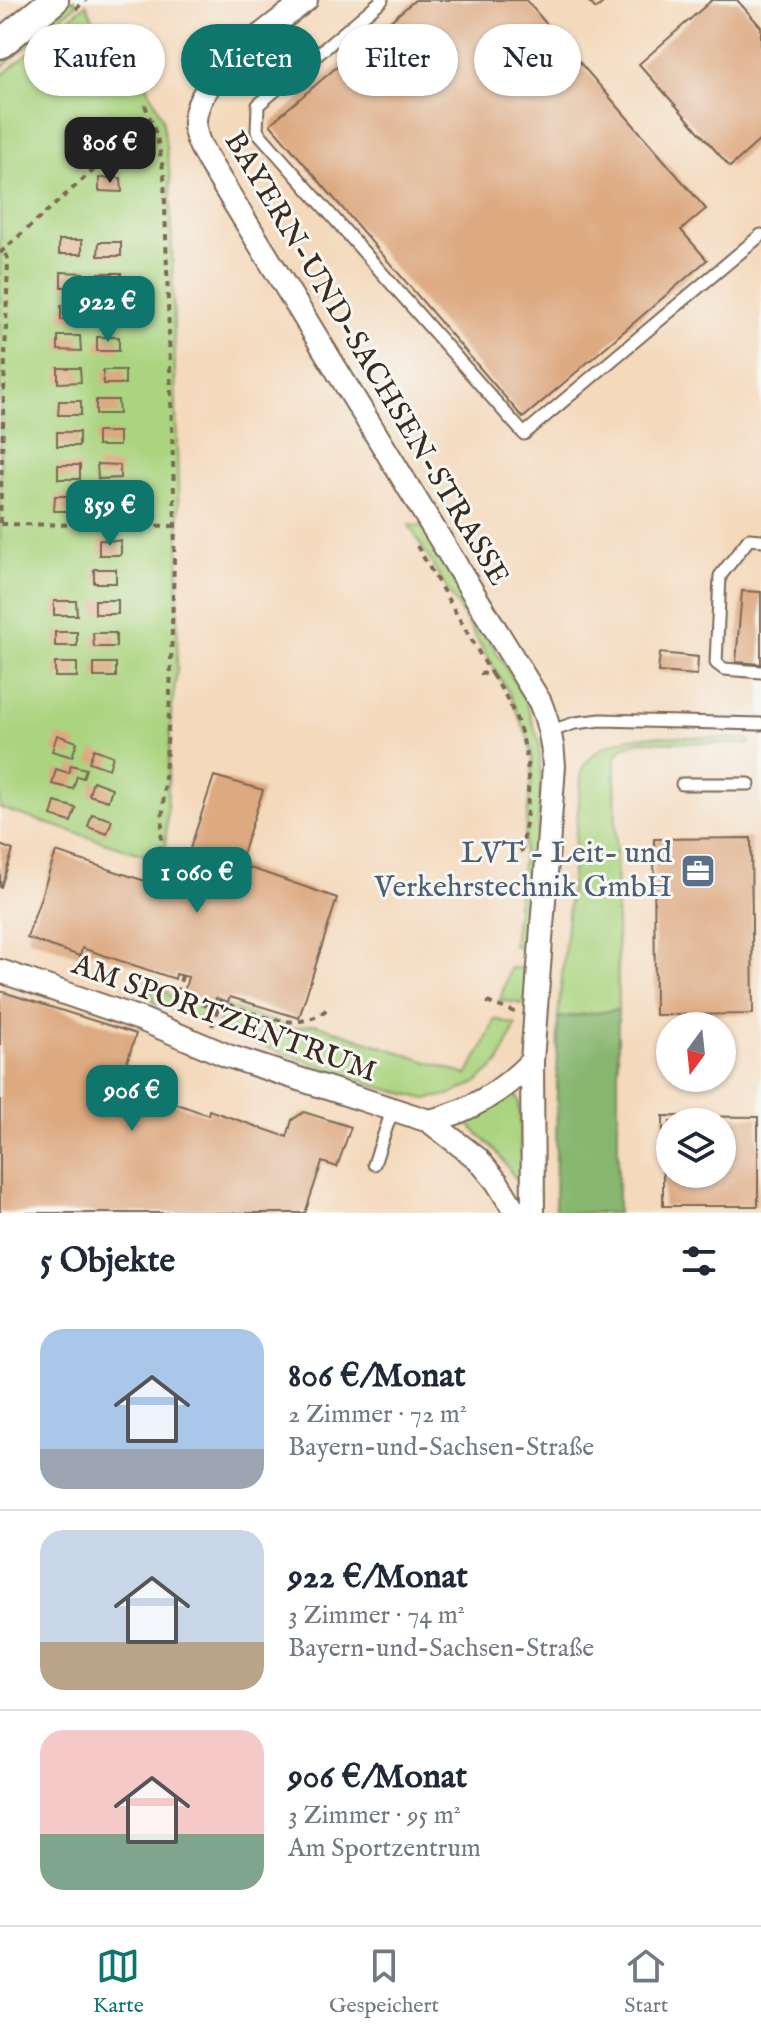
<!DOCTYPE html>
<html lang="de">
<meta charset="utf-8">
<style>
body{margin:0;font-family:"IM FELL English",serif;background:#f2f2f3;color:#1f2937;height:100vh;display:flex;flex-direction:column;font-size:30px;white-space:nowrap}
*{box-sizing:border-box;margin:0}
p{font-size:26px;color:#747a83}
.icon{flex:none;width:44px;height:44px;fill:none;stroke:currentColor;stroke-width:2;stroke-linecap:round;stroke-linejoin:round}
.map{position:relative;height:1213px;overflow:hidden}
.panel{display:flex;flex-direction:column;background:#fff;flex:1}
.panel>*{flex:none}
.hud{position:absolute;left:24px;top:24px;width:714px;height:72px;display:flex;gap:16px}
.needle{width:52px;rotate:195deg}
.tools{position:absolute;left:656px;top:1012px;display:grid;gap:16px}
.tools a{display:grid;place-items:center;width:80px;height:80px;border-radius:50%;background:#fff;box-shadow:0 2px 6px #0004;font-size:40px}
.price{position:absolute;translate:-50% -68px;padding:0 18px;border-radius:16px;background:#0f766e;color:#fff;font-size:26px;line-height:52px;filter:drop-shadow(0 2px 4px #0008)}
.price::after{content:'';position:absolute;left:50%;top:48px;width:24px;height:18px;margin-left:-12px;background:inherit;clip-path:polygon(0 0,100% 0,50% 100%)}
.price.active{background:#222;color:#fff}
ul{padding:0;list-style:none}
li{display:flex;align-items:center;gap:24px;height:200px;padding:0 40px}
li+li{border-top:2px solid #e0e1e3}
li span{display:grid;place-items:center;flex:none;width:224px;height:160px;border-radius:24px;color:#555}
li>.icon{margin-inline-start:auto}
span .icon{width:96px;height:96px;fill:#fffc;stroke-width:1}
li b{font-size:34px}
h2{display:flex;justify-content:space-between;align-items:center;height:96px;padding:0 40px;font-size:34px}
.pill{padding:0 28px;border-radius:36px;background:#fff;box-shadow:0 2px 6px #0004;font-size:28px;line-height:72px}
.pill.active{background:#0f766e;color:#fff}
.dock{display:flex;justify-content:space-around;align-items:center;height:112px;border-top:2px solid #e0e1e3;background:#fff;font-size:22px;color:#747a83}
.dock a{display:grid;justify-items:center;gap:4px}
.dock .active{color:#0f766e}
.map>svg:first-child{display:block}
.green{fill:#aad47f;stroke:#727f4e;stroke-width:2}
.forest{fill:#87b66e;stroke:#617046;stroke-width:2}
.building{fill:#dda980;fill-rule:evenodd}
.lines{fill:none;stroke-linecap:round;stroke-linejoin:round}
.service-casing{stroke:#7c6755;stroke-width:15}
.minor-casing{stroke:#7c6755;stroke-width:26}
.tertiary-casing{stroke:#7c6755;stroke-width:32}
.path{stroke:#7c6755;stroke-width:4;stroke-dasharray:6 6;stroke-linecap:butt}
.service{stroke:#fff;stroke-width:11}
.minor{stroke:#fff;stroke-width:22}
.tertiary{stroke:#fff;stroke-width:28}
.labels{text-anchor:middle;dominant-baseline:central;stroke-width:6;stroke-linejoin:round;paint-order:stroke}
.street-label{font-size:30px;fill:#3b2a1e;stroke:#f6f6f2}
.service-label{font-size:30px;fill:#4e5e75;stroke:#f6f6f2;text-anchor:end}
</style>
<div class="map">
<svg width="761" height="1213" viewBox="0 0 761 1213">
<rect width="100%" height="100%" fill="#f6f6f2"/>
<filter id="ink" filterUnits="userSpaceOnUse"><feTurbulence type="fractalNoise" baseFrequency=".0125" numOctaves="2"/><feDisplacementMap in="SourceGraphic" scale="16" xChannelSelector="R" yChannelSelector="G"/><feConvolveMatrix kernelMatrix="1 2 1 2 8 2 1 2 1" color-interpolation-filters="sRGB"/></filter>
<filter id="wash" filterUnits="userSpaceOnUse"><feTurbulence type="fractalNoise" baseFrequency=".006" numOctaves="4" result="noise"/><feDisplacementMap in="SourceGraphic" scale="32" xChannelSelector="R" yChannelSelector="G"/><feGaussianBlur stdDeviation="1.8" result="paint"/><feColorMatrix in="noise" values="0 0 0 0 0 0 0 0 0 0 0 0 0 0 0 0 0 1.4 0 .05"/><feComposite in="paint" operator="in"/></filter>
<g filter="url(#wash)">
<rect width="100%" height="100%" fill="#f4d9bb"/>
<path class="green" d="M67 0H74L77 4 0 69V54Z
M86 4 106 46 123 35 162 117 170 176 179 527 177 669 171 714 165 862 0 808V77Z
M409 525 422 526 525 700 539 741 541 785 529 946 525 950 513 945 533 762 528 738 509 693Z
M653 736 750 739 749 744 640 741 626 746 618 752 615 759 618 1010 558 1018 582 769C597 743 624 737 653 736Z
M510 968H524L528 975 527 1002 522 1004 500 1000Z
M146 976 159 981 169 995 211 1010 207 1024 153 1002Z
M224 1006 294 1028 315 1024 467 1075 482 1049 495 1019 516 1025 499 1063 476 1083 449 1095 426 1099 379 1087 216 1029Z
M514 1092 519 1102 522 1177 516 1179 496 1151 464 1120 487 1111 510 1093Z"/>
<path class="forest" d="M618 1010V1213H555L558 1018Z"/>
<g id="blocks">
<path class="building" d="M415 0H526L706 209 681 230 707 260 523 418 270 124Z
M587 0H606L596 9Z
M712 0H737L761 27V139L730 167 639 64Z
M99 178H121L122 192 99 191Z
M59 240H82V254H59Z
M99 242H121V256H98Z
M61 272 83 273V287H61Z
M99 273H121L122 287H99Z
M61 305H83V320H61Z
M99 305 121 306 122 320H99Z
M58 336H80L81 351 58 350Z
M97 337H119V351H97Z
M58 368H80L81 382 58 383Z
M103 370H125V384H103Z
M96 400H118L119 414H96Z
M59 401H81V415H58Z
M57 432H79V446H57Z
M97 432H119V446H97Z
M97 464 120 465V478L98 479Z
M58 465H80V479H58Z
M55 496H77V511H54Z
M96 497H118V511H96Z
M99 540 121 541V555H99Z
M94 569H116V583H94Z
M742 591 761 592V664L736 662Z
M95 600H118V614H95Z
M54 601H76L77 615H54Z
M55 632H77V646H55Z
M93 633H116V647H94Z
M660 653 698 657 697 675 658 672Z
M55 663H77V677H55Z
M94 663H116V677H94Z
M57 735 77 742 72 757 52 751Z
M94 749 113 756 109 769 89 762Z
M71 765 86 769 83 778 77 776 73 789 52 784 56 769 69 773Z
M214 776 263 790 239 864 337 898 299 1018 230 997 228 1002 216 998 214 1006 183 996 188 977 176 974 175 979 82 948 80 956 27 938 56 852 176 891Z
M93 781 112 788 108 801 89 795Z
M55 802 76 808 71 822 51 816Z
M92 814 112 820 107 834 88 827Z
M751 838 753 1014 655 1015 654 839Z
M0 845 13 850 1 887H0Z
M0 991 136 1034 120 1084 208 1115 209 1110 287 1137 292 1120 304 1112 351 1127 337 1167 322 1162 305 1213H0Z
M663 1116 758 1117V1206H663ZM670 1122H722V1174H670Z"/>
</g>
</g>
<g filter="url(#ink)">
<use href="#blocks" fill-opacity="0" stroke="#7c6755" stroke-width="2"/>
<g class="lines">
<g class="service-casing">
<path id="service" d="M382 0 258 105 257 131 524 434 761 235
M761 540 749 539 720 576 716 663 724 669 761 672
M551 731 575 723 601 720 761 724
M682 784H749
M374 1164 392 1111"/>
</g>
<g class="minor-casing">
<path id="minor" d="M306 0C273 27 192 79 195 125 195 139 204 153 211 165L540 702C549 723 553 743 554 766L532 1061 533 1213
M0 971 143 1020 228 1056 429 1121 478 1159 497 1182 516 1213
M429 1121C468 1113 504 1090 532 1061"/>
</g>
<g class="tertiary-casing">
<path id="tertiary" d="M0 44 54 0"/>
</g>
<path class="path" d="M76 9 86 0
M145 105 157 137 164 174 175 526 170 696 160 856
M0 253 150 120
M0 523 8 259 3 250
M1 524 175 526
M417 546 492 675
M480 673 492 675C533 732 533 782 522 850L515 854
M182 976 176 996 218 1009
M221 1000 220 1002C254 1012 297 1036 327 1009
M487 1002 515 1012
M212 1026 220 1002"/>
<use href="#service" class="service"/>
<use href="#minor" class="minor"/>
<use href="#tertiary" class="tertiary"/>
</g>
</g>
<defs>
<g id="office-square" transform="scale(1.8)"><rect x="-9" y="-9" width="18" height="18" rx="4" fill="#5c6f8a" stroke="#f6f6f2"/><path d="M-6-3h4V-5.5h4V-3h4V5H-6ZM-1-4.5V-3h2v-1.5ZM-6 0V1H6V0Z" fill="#fff"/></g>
</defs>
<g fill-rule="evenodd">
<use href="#office-square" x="698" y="871"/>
</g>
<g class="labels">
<g class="street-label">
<text transform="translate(366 359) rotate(59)">BAYERN-UND-SACHSEN-STRASSE</text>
<text transform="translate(224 1019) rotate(20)">AM SPORTZENTRUM</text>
</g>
<g class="service-label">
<text x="672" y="854">LVT - Leit- und<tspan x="672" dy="34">Verkehrstechnik GmbH</tspan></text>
</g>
</g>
</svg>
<div class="tools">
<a><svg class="needle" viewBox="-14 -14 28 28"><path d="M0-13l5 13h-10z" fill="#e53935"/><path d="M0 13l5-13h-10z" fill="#747a83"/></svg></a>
<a><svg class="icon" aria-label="layers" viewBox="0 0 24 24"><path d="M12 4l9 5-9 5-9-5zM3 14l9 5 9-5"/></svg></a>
</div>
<b class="price active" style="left:110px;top:185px">806 €</b>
<b class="price" style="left:108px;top:344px">922 €</b>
<b class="price" style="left:110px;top:548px">859 €</b>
<b class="price" style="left:197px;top:915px">1 060 €</b>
<b class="price" style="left:132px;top:1133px">906 €</b>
<div class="hud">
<a class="pill">Kaufen</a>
<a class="pill active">Mieten</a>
<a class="pill">Filter</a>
<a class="pill">Neu</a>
</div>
</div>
<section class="panel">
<h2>5 Objekte<svg class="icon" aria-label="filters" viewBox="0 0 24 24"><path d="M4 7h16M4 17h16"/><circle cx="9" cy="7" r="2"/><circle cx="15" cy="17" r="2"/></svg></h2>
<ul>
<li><span style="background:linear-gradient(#a9c7e8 75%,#9aa5b1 0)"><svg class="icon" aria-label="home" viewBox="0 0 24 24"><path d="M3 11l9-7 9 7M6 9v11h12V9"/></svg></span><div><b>806 €/Monat</b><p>2 Zimmer · 72 m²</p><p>Bayern-und-Sachsen-Straße</p></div></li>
<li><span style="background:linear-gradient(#c9d6e8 70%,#b9a48a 0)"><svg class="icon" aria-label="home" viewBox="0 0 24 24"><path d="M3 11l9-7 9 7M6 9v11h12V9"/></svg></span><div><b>922 €/Monat</b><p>3 Zimmer · 74 m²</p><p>Bayern-und-Sachsen-Straße</p></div></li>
<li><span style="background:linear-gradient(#f6c9c9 65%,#7fa58c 0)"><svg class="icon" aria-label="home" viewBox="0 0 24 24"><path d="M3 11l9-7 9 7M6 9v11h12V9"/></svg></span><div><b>906 €/Monat</b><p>3 Zimmer · 95 m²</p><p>Am Sportzentrum</p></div></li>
</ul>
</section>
<nav class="dock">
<a class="active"><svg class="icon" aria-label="map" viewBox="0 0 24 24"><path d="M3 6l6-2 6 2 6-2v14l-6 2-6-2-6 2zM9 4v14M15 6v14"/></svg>Karte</a>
<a><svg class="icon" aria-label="saved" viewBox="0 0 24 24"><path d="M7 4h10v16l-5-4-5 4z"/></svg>Gespeichert</a>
<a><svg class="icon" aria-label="home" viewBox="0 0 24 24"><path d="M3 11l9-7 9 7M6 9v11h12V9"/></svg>Start</a>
</nav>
